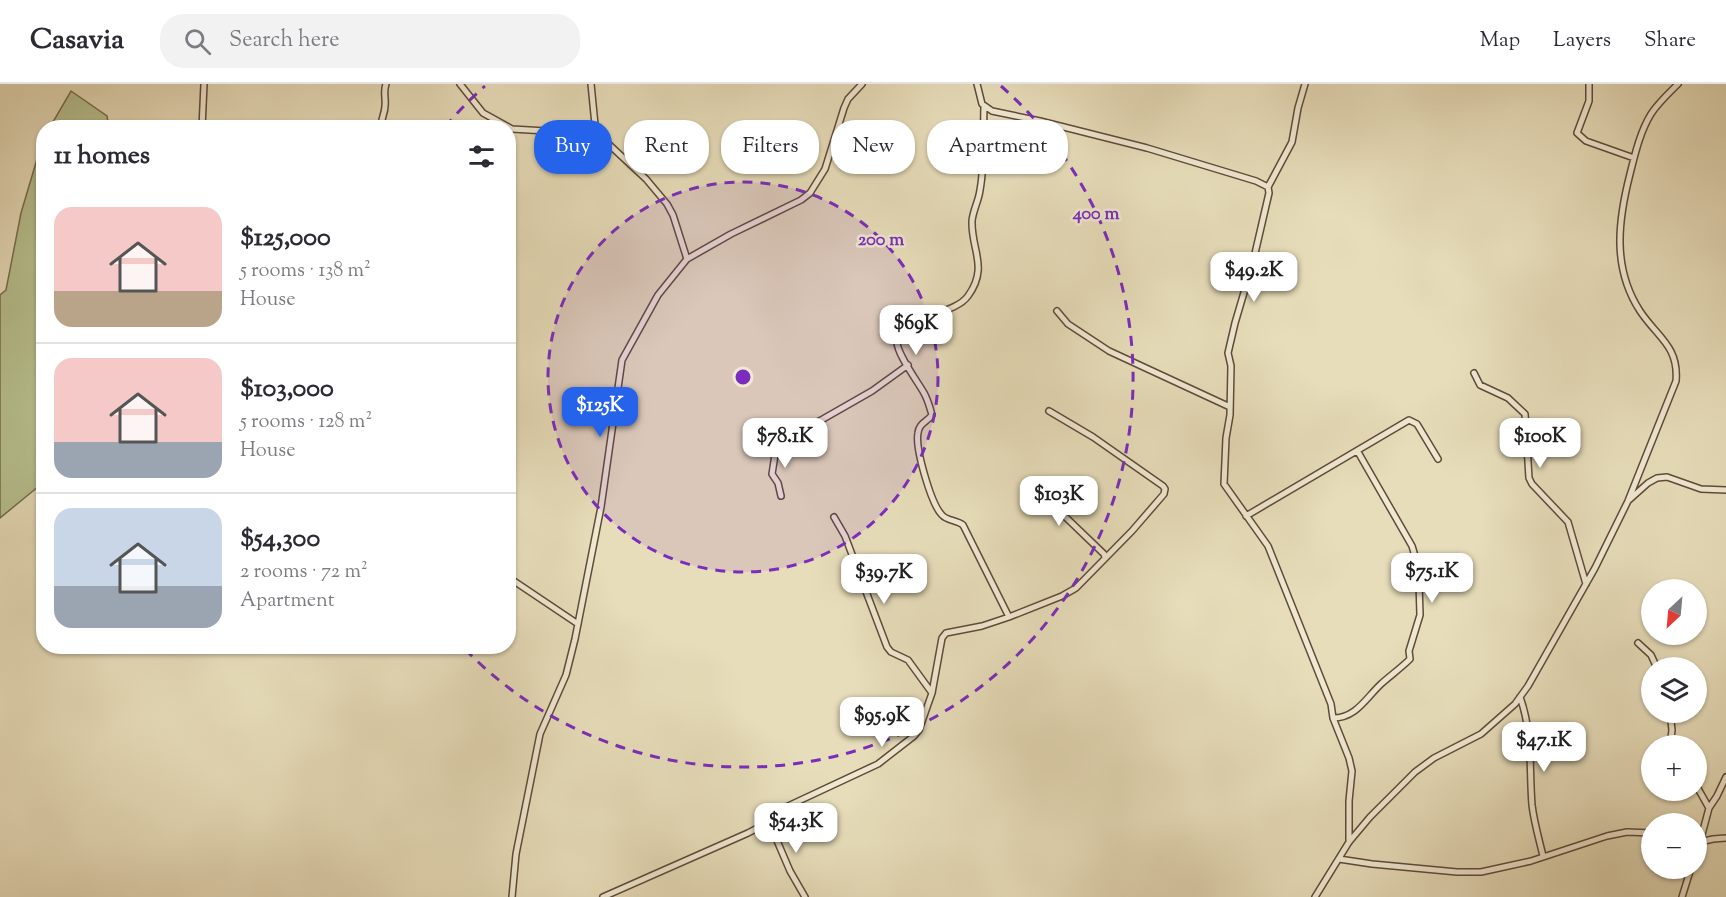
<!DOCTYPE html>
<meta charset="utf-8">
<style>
body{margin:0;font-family:"Sorts Mill Goudy",serif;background:#f2f2f3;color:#2b2b33;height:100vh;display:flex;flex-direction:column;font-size:22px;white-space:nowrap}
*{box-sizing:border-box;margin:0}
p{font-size:20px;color:#7c7c81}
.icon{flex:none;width:33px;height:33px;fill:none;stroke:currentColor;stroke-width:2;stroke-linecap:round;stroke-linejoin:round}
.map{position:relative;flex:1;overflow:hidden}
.drawer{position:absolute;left:36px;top:36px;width:480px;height:534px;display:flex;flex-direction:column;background:#fff;border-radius:24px;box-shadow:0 2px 4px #0004}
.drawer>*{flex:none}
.top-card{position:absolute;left:534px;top:36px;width:570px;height:54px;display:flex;gap:12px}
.needle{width:39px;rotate:206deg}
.fabs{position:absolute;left:1641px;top:495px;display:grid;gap:12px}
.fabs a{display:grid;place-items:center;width:66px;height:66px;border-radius:50%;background:#fff;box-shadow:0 2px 4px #0004;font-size:30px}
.price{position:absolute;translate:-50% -51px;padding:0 14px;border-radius:12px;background:#fff;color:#222;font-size:20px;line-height:39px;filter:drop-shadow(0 2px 3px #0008)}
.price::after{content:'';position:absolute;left:50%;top:36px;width:18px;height:14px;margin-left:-9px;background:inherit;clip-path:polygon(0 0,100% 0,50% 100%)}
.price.on{background:#2563eb;color:#fff}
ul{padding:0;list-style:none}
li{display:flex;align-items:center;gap:18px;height:150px;padding:0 18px}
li+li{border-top:2px solid #e1e1e2}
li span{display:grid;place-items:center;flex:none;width:168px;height:120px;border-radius:18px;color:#555}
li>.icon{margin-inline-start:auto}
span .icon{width:72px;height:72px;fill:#fffc;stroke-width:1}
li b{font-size:26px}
h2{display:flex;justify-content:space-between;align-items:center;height:72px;padding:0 18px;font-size:26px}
.pill{padding:0 21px;border-radius:24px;background:#fff;box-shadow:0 2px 4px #0004;font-size:21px;line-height:54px}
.pill.on{background:#2563eb;color:#fff}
header{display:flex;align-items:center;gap:36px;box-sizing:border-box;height:84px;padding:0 30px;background:#fff;border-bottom:2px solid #e1e1e2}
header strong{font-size:28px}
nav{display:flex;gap:33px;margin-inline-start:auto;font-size:21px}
.search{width:420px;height:54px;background:#f2f2f3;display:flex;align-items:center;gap:15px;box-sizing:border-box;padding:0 21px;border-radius:24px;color:#7c7c81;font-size:22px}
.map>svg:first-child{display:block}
.green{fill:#b7c08f;stroke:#756c4f;stroke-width:1.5}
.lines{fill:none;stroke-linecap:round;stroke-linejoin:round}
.street-casing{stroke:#604a3a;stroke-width:8}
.street{stroke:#efe9d2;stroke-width:5}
.ring{fill:none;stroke:#7b2cbf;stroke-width:3;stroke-dasharray:10 8}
.centre{fill:#7b2cbf;stroke:#efe9d2;stroke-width:3}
.ring-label{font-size:18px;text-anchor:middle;font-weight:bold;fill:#7b2cbf;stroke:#efe9d2;stroke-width:5;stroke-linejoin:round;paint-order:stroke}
</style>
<header>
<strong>Casavia</strong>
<div class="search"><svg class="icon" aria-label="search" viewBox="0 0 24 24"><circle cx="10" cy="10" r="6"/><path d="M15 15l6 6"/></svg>Search here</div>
<nav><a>Map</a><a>Layers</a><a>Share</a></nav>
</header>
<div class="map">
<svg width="1726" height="813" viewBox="0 0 1726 813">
<rect width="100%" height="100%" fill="#e7ddba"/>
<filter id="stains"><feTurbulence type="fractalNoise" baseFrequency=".00333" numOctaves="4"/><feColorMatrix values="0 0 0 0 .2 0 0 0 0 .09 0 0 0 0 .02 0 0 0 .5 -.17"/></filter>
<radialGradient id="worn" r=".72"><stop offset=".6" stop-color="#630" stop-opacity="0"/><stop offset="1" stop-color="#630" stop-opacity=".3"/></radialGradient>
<path class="green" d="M71 7 107 32 109 43H50Z
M43 55V396L39 402 0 434V211L6 206 21 129Z"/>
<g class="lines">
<g class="street-casing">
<path id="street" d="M460 0 483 29 512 45 580 49 602 54 646 95 667 120 673 131 687 175
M591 0 596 51
M977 0 982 20 992 27 1040 37 1147 64 1256 97 1268 103 1269 109 1253 178 1235 239 1228 269 1231 282 1230 331 1226 354 1224 400 1268 462 1331 620 1333 634 1349 674 1352 687 1349 717V758
M1589 0V17L1577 49 1586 57 1634 74
M984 23C983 50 985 79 980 106 979 116 973 126 972 137 971 166 989 183 968 212 954 232 901 231 897 257 896 269 918 298 924 309 928 316 930 324 932 331 927 338 919 339 918 349 915 364 931 420 942 431 947 437 957 436 963 441L1009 533
M202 44 204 0
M382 44C380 35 385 30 385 22 386 14 383 8 386 0
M1268 103 1292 58 1298 24 1305 0
M1057 227 1068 240 1109 267 1230 323
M1474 289 1480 301 1508 314 1525 330 1529 394 1532 400 1568 438 1586 500
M762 358 774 359 823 335 872 307 908 281
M777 358 772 390 778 399 781 412
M1040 397 1053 421 1104 470 1105 474
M1629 416 1648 399 1657 394 1667 393 1701 405 1726 406
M1246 432 1409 336 1417 340 1438 375
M834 433 845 452 887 563 891 568 908 576 932 609
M508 493 578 540
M1638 559 1651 571 1657 584
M1520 613C1533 650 1529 682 1532 721 1534 738 1539 755 1543 772
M1670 628 1672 646 1670 662
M1333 634C1356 634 1366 614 1381 600 1391 591 1401 584 1410 575L1409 567 1420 531 1419 498 1415 472 1412 462 1358 368
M1696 701 1709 724 1700 758
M1709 724 1717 712 1726 693
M769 738 790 787 805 813
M1696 757 1700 758 1696 769
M1700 758 1713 755 1726 754
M1339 775 1372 780 1457 788H1481L1531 777 1607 752 1627 748 1652 749
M512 813 516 770 540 650 566 591 575 555 601 423 622 276 658 211 687 175 731 150 801 116 810 109 825 85 844 24 848 15 862 0
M603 813 748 749 769 738 788 722 878 680 914 652 919 646 932 609 942 554 946 549 982 542 1009 533 1062 512 1076 504 1132 447 1164 410 1165 405 1163 402 1093 353 1049 327
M1315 813 1349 758 1370 733 1415 688 1434 674 1481 650 1515 620 1528 602 1595 484 1628 417 1676 297C1679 262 1657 253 1640 227 1612 184 1618 137 1630 90 1635 70 1640 48 1651 30 1658 19 1669 9 1678 0
M1682 813 1691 784"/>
</g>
<use href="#street" class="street"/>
</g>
<circle cx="743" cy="293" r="195" fill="#7b2cbf" fill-opacity=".12"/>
<g class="ring">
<circle cx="743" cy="293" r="195"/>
<path d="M445 43A389 389 0 0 1 485 2M1001 2A389 389 0 1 1 463 563"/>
</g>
<circle cx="743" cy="293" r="9" class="centre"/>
<g class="ring-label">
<text x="1096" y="135">400 m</text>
<text x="881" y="161">200 m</text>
</g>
<rect width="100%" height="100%" filter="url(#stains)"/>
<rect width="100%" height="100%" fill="url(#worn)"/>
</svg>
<div class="fabs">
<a><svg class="needle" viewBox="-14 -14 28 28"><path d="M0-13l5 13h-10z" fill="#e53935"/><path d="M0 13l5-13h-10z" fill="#7c7c81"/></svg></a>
<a><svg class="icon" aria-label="layers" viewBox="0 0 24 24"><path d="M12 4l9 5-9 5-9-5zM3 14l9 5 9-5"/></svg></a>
<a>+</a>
<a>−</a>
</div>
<b class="price" style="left:1254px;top:219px">$49.2K</b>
<b class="price" style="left:916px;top:272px">$69K</b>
<b class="price on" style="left:600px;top:354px">$125K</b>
<b class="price" style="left:785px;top:385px">$78.1K</b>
<b class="price" style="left:1540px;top:385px">$100K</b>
<b class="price" style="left:1059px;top:443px">$103K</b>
<b class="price" style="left:1432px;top:520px">$75.1K</b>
<b class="price" style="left:884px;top:521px">$39.7K</b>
<b class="price" style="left:882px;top:664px">$95.9K</b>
<b class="price" style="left:1544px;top:689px">$47.1K</b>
<b class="price" style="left:796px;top:770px">$54.3K</b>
<div class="top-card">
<a class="pill on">Buy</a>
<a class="pill">Rent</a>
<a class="pill">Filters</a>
<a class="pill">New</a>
<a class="pill">Apartment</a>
</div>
<section class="drawer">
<h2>11 homes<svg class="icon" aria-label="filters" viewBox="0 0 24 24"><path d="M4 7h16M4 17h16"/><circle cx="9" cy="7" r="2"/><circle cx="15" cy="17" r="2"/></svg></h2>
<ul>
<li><span style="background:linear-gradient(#f6c9c9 70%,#b9a48a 0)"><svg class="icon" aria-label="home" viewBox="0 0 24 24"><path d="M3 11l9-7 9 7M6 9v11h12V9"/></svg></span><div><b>$125,000</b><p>5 rooms · 138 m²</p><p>House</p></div></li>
<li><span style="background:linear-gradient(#f6c9c9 70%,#9aa5b1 0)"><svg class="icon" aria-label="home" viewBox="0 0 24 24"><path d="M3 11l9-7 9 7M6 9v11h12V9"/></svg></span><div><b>$103,000</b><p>5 rooms · 128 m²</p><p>House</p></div></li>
<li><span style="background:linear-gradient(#c9d6e8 65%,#9aa5b1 0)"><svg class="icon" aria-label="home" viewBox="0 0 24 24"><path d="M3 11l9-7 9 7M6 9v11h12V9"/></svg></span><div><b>$54,300</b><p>2 rooms · 72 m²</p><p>Apartment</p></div></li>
</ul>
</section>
</div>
